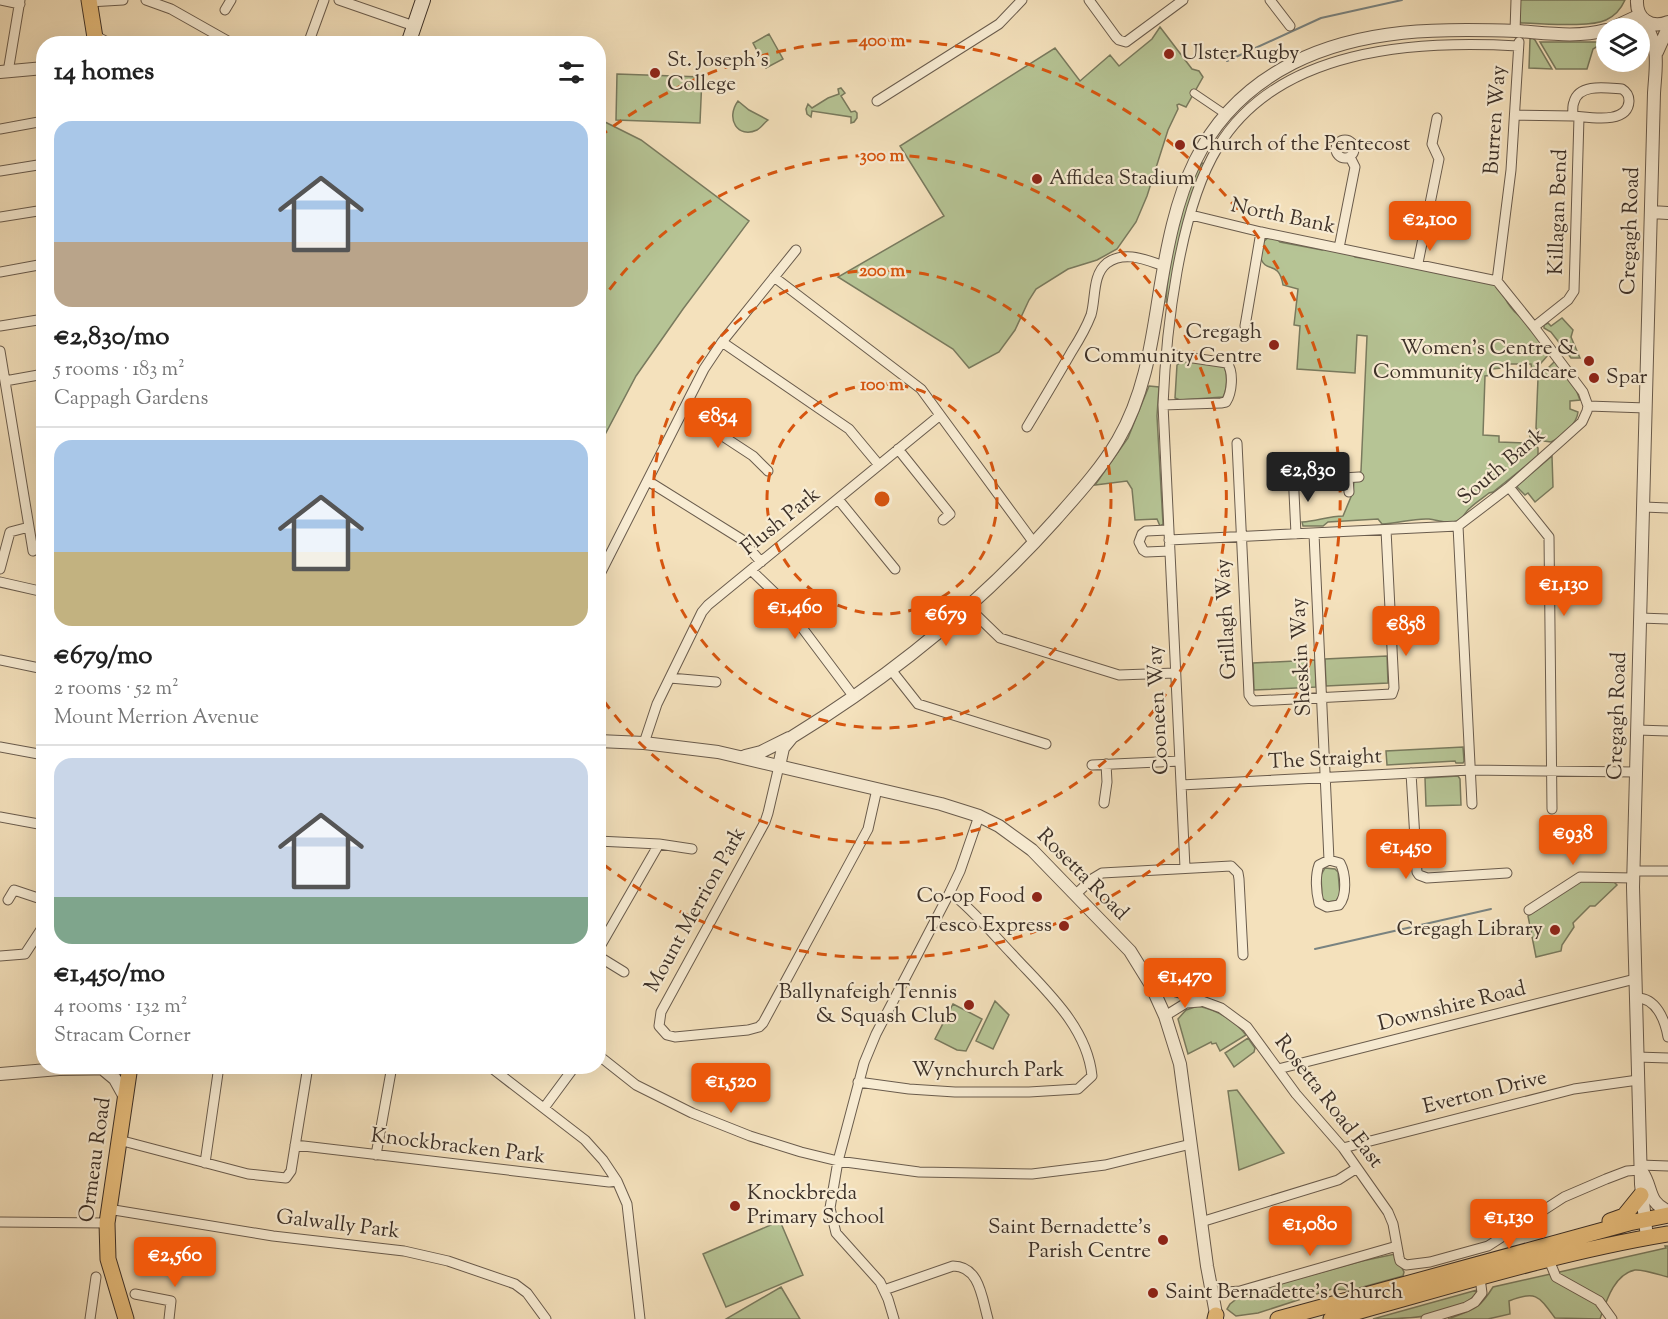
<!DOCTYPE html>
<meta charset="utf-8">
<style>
body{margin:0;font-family:"Sorts Mill Goudy",serif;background:#f2f2f2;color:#222;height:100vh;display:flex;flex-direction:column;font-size:22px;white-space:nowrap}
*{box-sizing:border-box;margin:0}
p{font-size:20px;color:#767676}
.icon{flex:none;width:33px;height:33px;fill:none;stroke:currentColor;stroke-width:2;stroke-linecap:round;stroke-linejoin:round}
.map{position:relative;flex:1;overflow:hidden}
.side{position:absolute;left:36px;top:36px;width:570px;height:1038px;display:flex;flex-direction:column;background:#fff;border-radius:24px;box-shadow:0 6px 24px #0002}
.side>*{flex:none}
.fabs{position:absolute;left:1596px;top:18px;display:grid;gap:12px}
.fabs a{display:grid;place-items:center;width:54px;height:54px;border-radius:50%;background:#fff;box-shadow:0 6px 24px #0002;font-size:30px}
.price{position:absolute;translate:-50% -51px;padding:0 14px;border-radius:6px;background:#ea580c;color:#fff;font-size:20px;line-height:39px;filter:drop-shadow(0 2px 3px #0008)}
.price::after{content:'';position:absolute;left:50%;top:36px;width:18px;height:14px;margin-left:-9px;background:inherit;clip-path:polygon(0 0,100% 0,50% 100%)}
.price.selected{background:#222;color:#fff}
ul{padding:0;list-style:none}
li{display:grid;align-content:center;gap:12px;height:318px;padding:0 18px}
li+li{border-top:2px solid #e0e0e0}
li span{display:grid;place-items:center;height:186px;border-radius:18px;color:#555}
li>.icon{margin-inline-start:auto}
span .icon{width:108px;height:108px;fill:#fffc;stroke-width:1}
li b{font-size:26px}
h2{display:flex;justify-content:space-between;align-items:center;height:72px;padding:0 18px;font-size:26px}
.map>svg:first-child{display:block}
.green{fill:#b6c495;stroke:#797a5e;stroke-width:1.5}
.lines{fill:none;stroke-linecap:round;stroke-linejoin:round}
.stream{stroke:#798381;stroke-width:2}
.pedestrian-casing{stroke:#6a5c4d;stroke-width:9}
.minor-casing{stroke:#6a5c4d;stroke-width:11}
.tertiary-casing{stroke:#6a5c4d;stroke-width:14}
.secondary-casing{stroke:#3c3028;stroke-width:16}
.primary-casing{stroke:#3c3028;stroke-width:17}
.trunk-casing{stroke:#3c3028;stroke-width:17}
.pedestrian{stroke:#f8ecd3;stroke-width:7}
.minor{stroke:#f8ecd3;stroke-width:9}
.tertiary{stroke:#f8ecd3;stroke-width:12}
.secondary{stroke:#f8ecd3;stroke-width:14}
.primary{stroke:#eac07e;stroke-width:15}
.trunk{stroke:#eac07e;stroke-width:15}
.ring{fill:none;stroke:#d7550f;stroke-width:3;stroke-dasharray:10 8}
.poi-dot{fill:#8f2418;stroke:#f8ecd3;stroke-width:2}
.labels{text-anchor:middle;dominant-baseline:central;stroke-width:4.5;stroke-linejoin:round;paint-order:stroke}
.poi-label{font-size:21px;fill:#3c3028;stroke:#f8ecd3;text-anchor:start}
.street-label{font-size:21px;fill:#3c3028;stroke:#f8ecd3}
.centre{fill:#d7550f;stroke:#f8ecd3;stroke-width:3}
.ring-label{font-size:18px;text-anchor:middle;font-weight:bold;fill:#d7550f;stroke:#f8ecd3;stroke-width:4.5;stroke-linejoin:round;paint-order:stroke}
</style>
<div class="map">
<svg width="1668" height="1319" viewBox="0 0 1668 1319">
<rect width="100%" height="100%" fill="#f4e1bc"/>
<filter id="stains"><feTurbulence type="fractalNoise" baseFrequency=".00333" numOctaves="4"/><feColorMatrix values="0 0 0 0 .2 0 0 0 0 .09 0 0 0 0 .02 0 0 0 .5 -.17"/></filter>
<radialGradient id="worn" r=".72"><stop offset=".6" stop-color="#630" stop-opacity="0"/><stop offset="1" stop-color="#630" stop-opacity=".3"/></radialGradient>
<path class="green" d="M1520 0H1625C1621 9 1615 16 1606 20 1589 28 1541 23 1521 23L1519 20Z
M1160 27 1192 69 1199 71 1203 77 1186 107 1179 104 1177 105 1178 109 1168 130 1147 196 1136 222 1117 249 1097 260 1068 269 1036 289 1029 300 1015 330 999 352 969 368 953 349 838 277 944 216 900 146 1055 48 1080 81 1110 55 1119 66 1152 39Z
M769 34 783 59 766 68 753 43Z
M1532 38 1535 40 1552 69 1529 68 1530 39Z
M1540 42H1597L1598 46 1593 49 1587 69H1556Z
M617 74 702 77 700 123 616 120Z
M841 88 845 93 841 96 851 112 855 111 857 113V118L854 122 851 123V117L812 111 811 117 807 114 806 109 808 104 812 108 828 98 839 94 838 89Z
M738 101 749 110 768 120C764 123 761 128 757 130 738 139 725 119 738 101Z
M599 119 641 140 749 221 683 309 636 376 599 446Z
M1202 163 1205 164 1170 303 1166 302C1168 262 1180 195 1202 163Z
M1269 237 1276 238 1280 242 1322 250C1331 246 1348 250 1355 257L1483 278 1502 289C1504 300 1515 316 1526 319L1549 354 1534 371H1532L1531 364H1502L1501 368 1492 369V375L1485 376 1483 435 1499 436V442L1529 443 1530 436 1538 448V456L1493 492 1489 493C1483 498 1476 502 1470 508 1465 512 1464 518 1457 521 1447 524 1438 520 1429 519 1412 518 1397 524 1382 524L1378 519 1328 522 1323 526H1303L1302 522C1317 521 1329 516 1343 516L1353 492 1354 481 1361 471 1367 336 1357 335 1355 373 1297 369 1300 326 1294 325 1298 289 1283 285C1279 261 1267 272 1262 261 1259 257 1262 247 1263 242Z
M1562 318 1573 330 1571 337 1580 358H1571L1551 332 1544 328V325L1548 323 1551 326Z
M1184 360 1224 367C1228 375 1227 389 1223 397L1180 400 1175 398 1177 365Z
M1554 362 1558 363 1575 387 1580 400 1570 401V409L1578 412C1577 424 1562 437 1551 442L1544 441 1536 428 1538 378Z
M1149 386 1159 387 1157 416 1163 524 1160 526 1157 519 1135 520 1132 489 1127 481 1095 485 1128 438Z
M1552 456 1553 487 1535 502 1528 493 1525 495 1517 487 1518 485Z
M1387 656 1388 683 1326 686 1325 659Z
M1315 660 1316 687 1254 690 1253 663Z
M1463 747 1464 761 1463 763H1456L1455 761 1387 765 1386 751Z
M1458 776 1460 779 1461 805 1426 806 1425 778Z
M1325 868 1335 869 1338 872 1340 895 1336 901 1327 902 1322 898 1321 875Z
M1581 880H1612L1617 885 1595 906H1590L1573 923 1574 927 1562 945 1561 951 1536 957 1528 916Z
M995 1001 1009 1015 993 1049 976 1041Z
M953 1004 982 1019 966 1051 957 1050 935 1039Z
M1198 1006C1217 1010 1234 1020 1246 1035L1220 1051 1216 1043 1212 1044 1211 1042 1188 1054 1178 1019 1186 1010Z
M1248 1038 1255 1048 1254 1052 1234 1067 1225 1053Z
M1237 1090 1284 1153 1239 1170 1228 1091Z
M780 1221 803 1275 726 1307 703 1254Z
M1665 1246H1668V1277C1660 1275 1642 1269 1635 1270 1614 1274 1606 1302 1600 1319L1555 1318C1539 1296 1536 1290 1509 1301L1510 1314 1488 1319H1448C1473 1309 1478 1311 1493 1287L1666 1248Z
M1395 1254 1404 1272 1403 1276 1352 1290 1332 1289 1258 1313 1236 1316 1227 1309 1230 1304 1243 1294 1362 1261Z
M781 1287 800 1319H726Z
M1477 1290V1294C1450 1318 1407 1319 1373 1319Z"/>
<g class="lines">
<path class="stream" d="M1227 61 1321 18 1402 0
M1315 949 1491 909"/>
<g class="pedestrian-casing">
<path id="pedestrian" d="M1194 93 1225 114"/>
</g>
<g class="minor-casing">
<path id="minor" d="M0 0 20 4
M146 0 171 9 233 44
M339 0 414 26
M1089 0 1116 37 1119 40 1126 42 1183 0
M1270 0 1290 26
M89 2 123 0
M225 10 231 0
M1515 31 1516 0
M94 35 111 44
M308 44 324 0
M8 72 20 0
M877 101 999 24 1022 0
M1516 115 1573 116C1589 117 1628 125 1629 101 1629 95 1627 92 1622 89 1607 88 1579 83 1574 102 1572 106 1573 112 1573 116
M0 129 44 121
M1336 149a9 9 0 1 1 18 0a9 9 0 1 1-18 0Z
M0 171 44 164
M0 217 44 210
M1339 248 1355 167 1350 157
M1418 263 1439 159 1432 144 1437 118
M0 272 44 264
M774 277 921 389 1034 543
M1497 281 1511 170 1519 42
M0 326 44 319
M1245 326 1261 232
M1534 327 1568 300 1574 291 1579 117
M722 342 849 429 879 465
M0 351 33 551
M5 381 44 374
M1163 405 1221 403 1226 402C1232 393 1234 372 1227 363L1166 354
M1588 406 1646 408
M683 410 753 456 768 471
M1027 427C1042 402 1057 377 1072 351 1079 340 1086 328 1091 315 1096 298 1092 275 1107 263 1125 250 1146 260 1164 266
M1237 443 1249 695 1253 701 1392 694 1394 688 1386 530
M898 449 950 514 943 520
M1293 472 1296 534
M1348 478 1349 492
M648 481 741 539 761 562
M1293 481 1359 477
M1509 487 1549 537 1552 809
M838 499 895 569
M1644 507 1668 508
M1458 526 1472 804
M1168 530 1146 531 1142 534 1139 542 1143 550 1146 552 1170 551
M1314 534 1329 860 1340 863C1346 874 1347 896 1339 905L1327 907 1319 903C1316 892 1315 876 1319 865L1329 860
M1169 540 1458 526 1509 487 1562 440 1582 422 1587 411 1588 406 1583 392 1534 327 1497 281 1261 232 1191 215
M0 569 10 532 29 527
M751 570 779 597 854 697
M598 578 704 369 722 342 796 250
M0 582 44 592
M969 608 1000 638 1119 675 1175 673
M1640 618 1668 619
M0 660 44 669
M892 671 918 704 1046 744
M670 678 716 682
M1637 730 1668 731
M644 743 657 704 702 612 708 605 939 416
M0 747 44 755
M1092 765 1180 761
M779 766 768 813 765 822 661 1012 659 1026 667 1035 675 1037 748 1030 759 1027 763 1023 868 829 877 789
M1411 773 1417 872 1419 875 1427 878 1507 873
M1181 785 1470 770 1636 772
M1104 803 1107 782 1106 764
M0 817 44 825
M598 841 659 844 692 849
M1185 868 1163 405C1166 331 1179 210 1218 147 1278 48 1415 40 1518 46
M1633 871H1668
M1075 895 1092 879 1102 873 1231 866 1238 873 1239 879 1243 955
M8 900 14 890 44 900
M1529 910 1580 877 1633 878
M598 950 659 844
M0 956 25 954 44 925
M598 956 624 972
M1151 985 1183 994 1221 1008 1247 1027 1296 1094 1343 1148 1388 1212 1393 1224 1399 1257 1400 1261 1406 1265 1430 1262 1488 1246 1564 1197 1606 1179 1627 1171 1640 1170
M1636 998C1656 997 1665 1020 1668 1037
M1165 1016 1186 1003 1200 1002
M598 1055 636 1085 692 1113 750 1136 801 1152 838 1161 919 1172 1032 1174 1105 1165 1191 1144
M1637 1057 1668 1058
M489 1066 585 1140 603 1160 617 1181 627 1204 640 1319
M1278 1069 1635 979
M858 1082 909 1089 955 1092H1029L1078 1089 1092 1076C1087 1026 1045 990 1012 954 992 933 973 910 950 892
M544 1108 575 1066
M119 1140 248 1174 286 1178 291 1171 308 1066
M295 1145 609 1182 617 1181
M1343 1148 1574 1089 1638 1080
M376 1155 392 1066
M205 1163 219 1066
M1640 1165 1668 1166
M108 1209 273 1236 404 1251 448 1261 515 1284 527 1293 546 1319
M0 1222 107 1223
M1201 1222 1338 1180 1357 1168
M1549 1260 1556 1277 1599 1301 1612 1319
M884 1290 953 1266C980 1266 982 1299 988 1319
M1227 1292 1240 1291 1397 1246
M135 1294 171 1301 169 1319
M90 1319 96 1277
M894 1319 888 1299 880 1282 836 1233 830 1208 838 1161 864 1063 876 1034 950 892 960 871 979 816
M1426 1319 1466 1307 1475 1302 1482 1293 1480 1278"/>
</g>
<g class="tertiary-casing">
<path id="tertiary" d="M1637 0C1636 19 1651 29 1668 22
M1644 21C1660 50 1656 62 1654 93L1633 887 1641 1184 1647 1238
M1612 28 1640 15
M1657 52 1668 28
M0 72 44 68
M1651 212 1668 213
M598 741 644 743 718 752 941 804 979 816 999 826 1032 850 1130 951 1151 985 1165 1016 1180 1064 1207 1266 1217 1319
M745 756 761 752 789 738
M779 766 783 748 792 737C890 677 978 606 1055 520 1077 495 1101 469 1118 440 1144 395 1151 347 1159 296 1175 196 1195 113 1293 63 1362 28 1442 28 1517 31 1546 33 1578 38 1606 30
M103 1069 115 1079 125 1097
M0 1074 59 1069 130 1068
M1642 1172C1653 1188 1647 1202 1668 1211"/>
</g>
<g class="secondary-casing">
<path id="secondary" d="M408 44 423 0"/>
</g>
<g class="primary-casing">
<path id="primary" d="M89 0 96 44
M126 1319 108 1259 107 1223 130 1066"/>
</g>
<g class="trunk-casing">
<path id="trunk" d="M1610 1221 1624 1216 1641 1195
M1215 1319 1216 1315
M1278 1319 1629 1223 1668 1215
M1331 1319C1442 1289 1554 1253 1668 1234"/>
</g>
<use href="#pedestrian" class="pedestrian"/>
<use href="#minor" class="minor"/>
<use href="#tertiary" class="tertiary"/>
<use href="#secondary" class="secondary"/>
<use href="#primary" class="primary"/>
<use href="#trunk" class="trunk"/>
</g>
<g class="ring">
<circle cx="882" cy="499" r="115"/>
<circle cx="882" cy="499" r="229"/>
<path d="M599 304A344 344 0 1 1 599 694"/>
<path d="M599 137A459 459 0 1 1 599 861"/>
</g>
<g class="poi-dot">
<circle cx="1169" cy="54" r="6"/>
<circle cx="655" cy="73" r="6"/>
<circle cx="1180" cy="145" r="6"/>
<circle cx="1037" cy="179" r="6"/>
<circle cx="1274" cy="345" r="6"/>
<circle cx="1589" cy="361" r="6"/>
<circle cx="1594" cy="378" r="6"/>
<circle cx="1037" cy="897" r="6"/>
<circle cx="1064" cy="926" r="6"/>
<circle cx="1555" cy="930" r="6"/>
<circle cx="969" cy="1005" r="6"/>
<circle cx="735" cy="1206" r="6"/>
<circle cx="1163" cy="1240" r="6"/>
<circle cx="1153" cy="1293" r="6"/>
</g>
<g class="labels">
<g class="poi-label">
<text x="1181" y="54">Ulster Rugby</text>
<text x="667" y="61">St. Joseph's<tspan x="667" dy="24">College</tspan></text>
<text x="1192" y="145">Church of the Pentecost</text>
<text x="1049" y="179">Affidea Stadium</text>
<text x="1262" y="333" text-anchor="end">Cregagh<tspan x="1262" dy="24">Community Centre</tspan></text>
<text x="1577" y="349" text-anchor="end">Women’s Centre &amp;<tspan x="1577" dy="24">Community Childcare</tspan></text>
<text x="1606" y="378">Spar</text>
<text x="1025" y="897" text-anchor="end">Co-op Food</text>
<text x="1052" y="926" text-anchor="end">Tesco Express</text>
<text x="1543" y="930" text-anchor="end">Cregagh Library</text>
<text x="957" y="993" text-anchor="end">Ballynafeigh Tennis<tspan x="957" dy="24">&amp; Squash Club</tspan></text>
<text x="747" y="1194">Knockbreda<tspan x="747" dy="24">Primary School</tspan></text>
<text x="1151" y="1228" text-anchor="end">Saint Bernadette's<tspan x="1151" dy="24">Parish Centre</tspan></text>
<text x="1165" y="1293">Saint Bernadette's Church</text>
</g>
<g class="street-label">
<text transform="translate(1496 120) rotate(-86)">Burren Way</text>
<text transform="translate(1559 212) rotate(-88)">Killagan Bend</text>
<text transform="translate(1283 217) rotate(12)">North Bank</text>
<text transform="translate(1631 231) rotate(-88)">Cregagh Road</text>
<text transform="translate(1502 467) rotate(-40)">South Bank</text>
<text transform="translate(781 522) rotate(-39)">Flush Park</text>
<text transform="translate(1227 619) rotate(-93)">Grillagh Way</text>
<text transform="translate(1302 657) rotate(-93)">Sheskin Way</text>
<text transform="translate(1159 710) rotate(-93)">Cooneen Way</text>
<text transform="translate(1618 716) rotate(-88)">Cregagh Road</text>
<text transform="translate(1325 760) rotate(-3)">The Straight</text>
<text transform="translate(1082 875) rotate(45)">Rosetta Road</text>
<text transform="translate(696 910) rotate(-61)">Mount Merrion Park</text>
<text transform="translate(1452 1007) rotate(-14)">Downshire Road</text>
<text x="988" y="1071">Wynchurch Park</text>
<text transform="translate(1485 1093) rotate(-14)">Everton Drive</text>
<text transform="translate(1328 1102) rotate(52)">Rosetta Road East</text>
<text transform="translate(458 1147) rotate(7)">Knockbracken Park</text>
<text transform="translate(96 1160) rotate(-82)">Ormeau Road</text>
<text transform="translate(338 1225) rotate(7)">Galwally Park</text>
</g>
</g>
<circle cx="882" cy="499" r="9" class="centre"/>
<g class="ring-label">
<text x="882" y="46">400 m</text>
<text x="882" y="161">300 m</text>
<text x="882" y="276">200 m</text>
<text x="882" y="390">100 m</text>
</g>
<rect width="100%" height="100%" filter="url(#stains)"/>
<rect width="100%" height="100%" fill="url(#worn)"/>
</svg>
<div class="fabs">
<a><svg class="icon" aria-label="layers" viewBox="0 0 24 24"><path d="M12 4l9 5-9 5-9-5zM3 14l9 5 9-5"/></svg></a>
</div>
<b class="price" style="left:1430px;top:252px">€2,100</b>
<b class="price" style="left:718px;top:449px">€854</b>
<b class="price selected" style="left:1308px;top:503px">€2,830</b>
<b class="price" style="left:1564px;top:617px">€1,130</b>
<b class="price" style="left:795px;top:640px">€1,460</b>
<b class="price" style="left:946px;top:647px">€679</b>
<b class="price" style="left:1406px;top:657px">€858</b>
<b class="price" style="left:1573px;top:866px">€938</b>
<b class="price" style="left:1406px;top:880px">€1,450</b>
<b class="price" style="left:1185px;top:1009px">€1,470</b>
<b class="price" style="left:731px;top:1114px">€1,520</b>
<b class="price" style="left:1509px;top:1250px">€1,130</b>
<b class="price" style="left:1310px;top:1257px">€1,080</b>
<b class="price" style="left:175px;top:1288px">€2,560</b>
<section class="side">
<h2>14 homes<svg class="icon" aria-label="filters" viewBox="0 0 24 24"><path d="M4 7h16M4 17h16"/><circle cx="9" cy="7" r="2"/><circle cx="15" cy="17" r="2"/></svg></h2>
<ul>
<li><span style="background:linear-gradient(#a9c7e8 65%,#b9a48a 0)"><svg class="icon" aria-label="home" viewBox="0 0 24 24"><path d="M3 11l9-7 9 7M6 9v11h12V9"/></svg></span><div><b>€2,830/mo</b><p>5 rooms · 183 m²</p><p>Cappagh Gardens</p></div></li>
<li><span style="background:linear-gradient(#a9c7e8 60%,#c2b280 0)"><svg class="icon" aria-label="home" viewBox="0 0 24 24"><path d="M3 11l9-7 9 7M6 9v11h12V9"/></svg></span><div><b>€679/mo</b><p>2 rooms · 52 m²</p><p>Mount Merrion Avenue</p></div></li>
<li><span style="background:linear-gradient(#c9d6e8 75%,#7fa58c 0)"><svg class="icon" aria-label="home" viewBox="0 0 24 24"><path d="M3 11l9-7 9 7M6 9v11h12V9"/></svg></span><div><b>€1,450/mo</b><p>4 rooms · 132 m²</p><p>Stracam Corner</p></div></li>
</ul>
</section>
</div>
